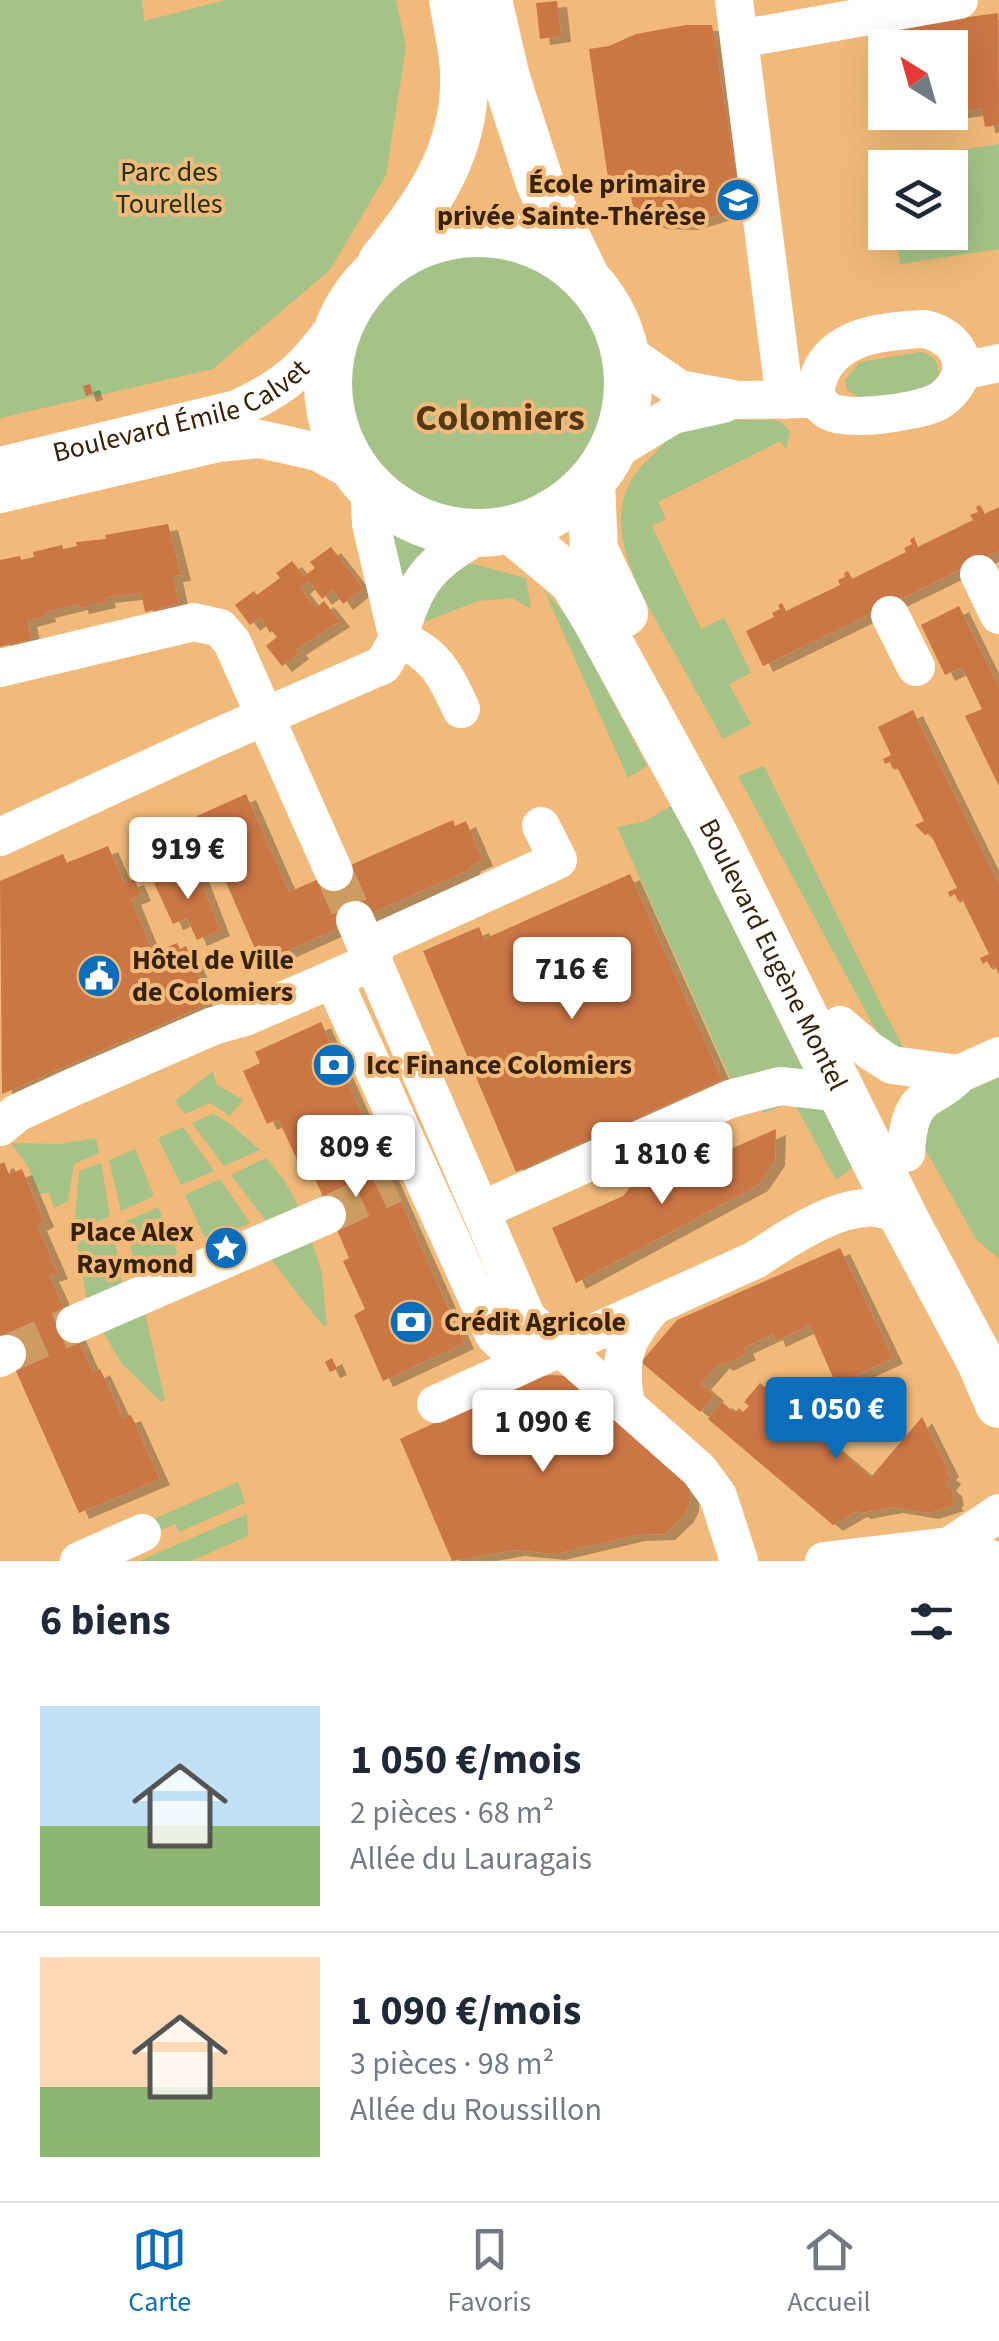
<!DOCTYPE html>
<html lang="fr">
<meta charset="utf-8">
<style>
body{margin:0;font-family:"Source Sans 3",sans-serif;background:#f2f2f3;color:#1f2937;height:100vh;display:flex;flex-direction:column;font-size:38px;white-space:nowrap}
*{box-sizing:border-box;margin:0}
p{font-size:32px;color:#747a83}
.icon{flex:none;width:55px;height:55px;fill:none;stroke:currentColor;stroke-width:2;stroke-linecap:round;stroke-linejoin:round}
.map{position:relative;height:1561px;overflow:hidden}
.side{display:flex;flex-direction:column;background:#fff;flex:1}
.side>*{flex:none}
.needle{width:65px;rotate:323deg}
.buttons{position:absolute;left:868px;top:30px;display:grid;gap:20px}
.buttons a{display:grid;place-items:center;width:100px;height:100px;border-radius:0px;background:#fff;box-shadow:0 10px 40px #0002;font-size:50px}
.price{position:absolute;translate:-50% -85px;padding:0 22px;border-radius:10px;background:#fff;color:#222;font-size:32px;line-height:65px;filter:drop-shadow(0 2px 5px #0008)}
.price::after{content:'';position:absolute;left:50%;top:60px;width:30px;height:22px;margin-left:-15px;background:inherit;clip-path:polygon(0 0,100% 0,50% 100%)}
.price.current{background:#0c6eba;color:#fff}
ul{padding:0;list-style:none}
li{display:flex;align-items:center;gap:30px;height:250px;padding:0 40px}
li+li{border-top:2px solid #e0e1e3}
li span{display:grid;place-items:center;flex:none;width:280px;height:200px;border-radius:0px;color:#555}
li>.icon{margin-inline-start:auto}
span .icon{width:120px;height:120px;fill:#fffc;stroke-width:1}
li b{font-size:42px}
h2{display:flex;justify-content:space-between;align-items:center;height:120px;padding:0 40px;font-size:42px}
.tab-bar{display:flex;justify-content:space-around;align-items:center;height:140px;border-top:2px solid #e0e1e3;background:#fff;font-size:28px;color:#747a83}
.tab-bar a{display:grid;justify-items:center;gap:5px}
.tab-bar .current{color:#0c6eba}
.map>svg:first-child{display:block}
.green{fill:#a5c288}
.building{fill:#cb7644;filter:url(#shadow)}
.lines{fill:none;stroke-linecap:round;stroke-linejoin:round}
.minor-tunnel{stroke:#cc9c63;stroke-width:38;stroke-dasharray:38 19;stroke-linecap:butt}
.minor{stroke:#fff;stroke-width:38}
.major{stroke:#fff;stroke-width:48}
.labels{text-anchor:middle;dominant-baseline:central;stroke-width:8;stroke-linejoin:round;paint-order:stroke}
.park-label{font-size:28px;fill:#21310d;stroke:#f1ba7a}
.poi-label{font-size:28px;font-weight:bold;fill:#372207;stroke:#f1ba7a;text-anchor:start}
.street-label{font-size:28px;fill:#372207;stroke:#f1ba7a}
.district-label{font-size:38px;font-weight:bold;fill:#543917;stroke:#f1ba7a}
</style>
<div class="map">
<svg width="999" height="1561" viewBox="0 0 999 1561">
<defs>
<filter id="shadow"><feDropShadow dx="10" dy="6" stdDeviation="0" flood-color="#0004"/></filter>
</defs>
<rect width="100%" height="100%" fill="#f1ba7a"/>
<path class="green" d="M0 0H142L144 21 226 0H396L406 47 386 175 330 270 213 369 0 418Z
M999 144V249L900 264 895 233 950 232V168L886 167 885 162Z
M345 383a132 132 0 1 1 264 0a132 132 0 1 1-264 0Z
M920 352C934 354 939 364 939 377L925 391 864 399 847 390 845 380 860 362Z
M772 420 781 422 790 431 786 450 781 441 658 502 666 519 652 526 701 629 724 618 751 673 729 684 751 724 723 739C705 708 688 676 670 645 638 588 588 510 652 456 659 450 664 440 673 435 703 418 739 420 772 420Z
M385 530 430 551 401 599Z
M457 560 526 578 531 609 512 598 478 601 419 624 424 588Z
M544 590 569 618 647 766 628 778Z
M764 766 886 1015 907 1053 884 1045 738 776Z
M674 804 853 1167 836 1180 793 1101 764 1113 735 1089 617 827 646 821Z
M213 1071 216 1084 243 1100 230 1116 210 1103 185 1114 175 1101Z
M999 1078V1259L976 1239 921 1142 926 1108Z
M213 1114 229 1123 260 1150 224 1166 192 1123Z
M183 1127 214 1171 181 1185 158 1138Z
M96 1138 99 1153 74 1164 68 1201 54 1208 49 1192 40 1194 26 1163 11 1143 60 1144Z
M135 1149 154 1196 121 1211 109 1160Z
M266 1158 284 1180 302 1213 270 1226 231 1175Z
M101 1163 110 1216 74 1232 79 1171Z
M220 1179 250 1223 207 1242 185 1195Z
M158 1207 178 1254 137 1273 125 1222Z
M113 1227 123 1291 88 1307 77 1243Z
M309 1232 322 1274 327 1326H323L266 1253Z
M143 1305 165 1400 161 1402 122 1364 99 1325Z
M238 1482 245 1503 179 1532 175 1524 154 1533 149 1521Z
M247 1514 248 1536 191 1561H139Z"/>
<path class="building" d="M557 1 561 36 540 39 536 3Z
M998 13 999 125 985 127 982 109 950 113V48H891L888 28Z
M686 25H712L741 203 718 215 688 224 657 223 633 214 629 175 608 178 589 49 609 46 636 34Z
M900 112H940L941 115 901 120Z
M90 384 93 394 86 396 83 386Z
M980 505 985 514 999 507V551L763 666 746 631 774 617 772 613 780 609 778 605 782 603 786 611 840 585 838 580 845 577 844 573 848 571 852 579 906 552 904 548 912 544 910 540 914 537 918 547 973 520 970 515 978 512 976 507Z
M168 524 181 575 173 576 179 604 145 612 141 593 105 597 106 602 79 608 78 604 45 612 46 616 27 621 31 639 0 647V560L20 556 21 560 34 557 33 552 62 545 63 549 77 546 76 542 106 539 105 535Z
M331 547 363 588 343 604 333 590 322 599 309 581 300 588 316 608 324 601 340 621 296 649 299 653 282 666 266 646 277 637 272 631 270 633 261 617 250 625 235 605 254 591 257 595 280 578 276 573 292 561 304 576 315 568 310 562Z
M959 606 999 688V786L965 716 982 709 962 667 945 675 921 625Z
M913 710 999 885V975L995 966 991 968 987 961 983 964 980 958 989 954 962 899 958 901 955 894 950 897 948 892 957 888 930 833 925 835 915 825 924 821 897 767 893 769 890 762 885 764 883 759 891 755 878 727Z
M246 794 289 892 453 820 455 826 466 821 483 860 470 866 471 869 271 958 256 951 197 816Z
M108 846 124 883 134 879 141 895 131 899 151 948 145 951 147 956 177 943 180 949 186 946 208 996 202 999 205 1005 2 1094 0 881 63 854 67 863Z
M195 865 220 930 197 940 187 918 173 924 154 883Z
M630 874 722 1080 516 1172 423 951 479 927 484 939Z
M321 1022 464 1343 383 1381 354 1315 365 1309 343 1261 349 1258 320 1190 307 1162 300 1166 278 1119 267 1124 243 1071 260 1063 255 1052Z
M776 1129 775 1160 758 1185 576 1283 552 1228 623 1196 632 1185 652 1184Z
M4 1162 9 1174 22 1169 44 1221 37 1225 58 1273 49 1276 53 1284 93 1373 100 1369 123 1418 131 1415 160 1479 79 1513 0 1335V1164Z
M840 1248 893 1358 836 1384 810 1325 776 1341 773 1334 743 1348 746 1354 723 1365 720 1362 701 1384 714 1395 700 1412 641 1362 677 1320Z
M332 1358 337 1369 330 1372 325 1362Z
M552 1375 570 1376 679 1470 689 1488V1506L683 1517 665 1534 635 1535 555 1554 515 1550 452 1561 400 1439 460 1411 483 1406 543 1376Z
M760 1383 871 1477 922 1417 949 1471 946 1474 951 1478 946 1485 952 1490 954 1500 951 1502 954 1505 929 1513 893 1507 861 1513 857 1511 833 1525 708 1419 722 1402 735 1413 739 1408 743 1412 749 1406 744 1402Z"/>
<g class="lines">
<path class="minor-tunnel" d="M334 872 355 920
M327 1215 394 1184
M7 1354 75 1324"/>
<g class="minor">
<path d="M734 0 739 39"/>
<path d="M924 329C944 333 964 348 961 371 960 382 948 396 939 401 921 412 843 423 827 410 818 403 814 394 817 383 829 335 883 331 924 329Z"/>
<path d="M624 351 679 389 738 400 809 399"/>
<path d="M961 371 999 363"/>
<path d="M785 400 739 39 959 0"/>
<path d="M612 452 673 415 723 404"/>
<path id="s1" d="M0 466 237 409C289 385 305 368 338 323"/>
<path d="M369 484 371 524 398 639C417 578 427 566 482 533"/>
<path d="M0 494 218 443 260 439 318 452 362 476"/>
<path d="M979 574 999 615"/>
<path d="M890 615 916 667"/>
<path d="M0 668 194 622 220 628 232 642 334 872"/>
<path d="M0 837 213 739 383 665 398 639C434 652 446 675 461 709"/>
<path d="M355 920 527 1318 699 1470 718 1496 739 1561"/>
<path d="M367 947 558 860 541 826"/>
<path d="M374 961 333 979 494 1335 512 1352 553 1348"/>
<path d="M840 1025 870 1051 892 1065 959 1074 999 1056"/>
<path d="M0 1127 17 1113 71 1088 213 1026 245 1017 333 979"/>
<path d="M906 1153C907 1135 909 1111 925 1099 938 1090 948 1087 959 1074"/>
<path d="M482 1210 730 1099 780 1086 844 1093"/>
<path d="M75 1324 327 1215"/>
<path d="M0 1358 7 1354"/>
<path d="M436 1404 755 1260C787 1239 845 1198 886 1210 892 1211 900 1218 906 1222"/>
<path d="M626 1405C618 1361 623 1341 653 1307"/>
<path d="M950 1546 999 1513"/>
<path d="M79 1561 142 1533"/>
<path d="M824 1561 950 1546 997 1561"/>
</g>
<g class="major">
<path d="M488 0 506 78 540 183 584 274"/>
<circle cx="478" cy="383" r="150"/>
<path d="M382 262C427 204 466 153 464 76 464 51 457 25 453 0"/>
<path d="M591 483 594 550 624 613"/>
<path id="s2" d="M513 531 573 581 596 619 712 831 906 1222 981 1362 999 1404"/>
</g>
</g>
<defs>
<g id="school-disc" transform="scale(2.25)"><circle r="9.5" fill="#0c6eba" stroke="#f1ba7a"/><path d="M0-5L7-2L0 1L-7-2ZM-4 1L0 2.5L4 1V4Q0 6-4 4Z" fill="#fff"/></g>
<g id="civic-disc" transform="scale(2.25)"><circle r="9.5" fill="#0c6eba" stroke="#f1ba7a"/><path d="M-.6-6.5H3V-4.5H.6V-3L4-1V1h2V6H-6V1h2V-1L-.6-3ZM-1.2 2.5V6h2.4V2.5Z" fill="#fff"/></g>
<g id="bank-disc" transform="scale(2.25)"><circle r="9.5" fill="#0c6eba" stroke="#f1ba7a"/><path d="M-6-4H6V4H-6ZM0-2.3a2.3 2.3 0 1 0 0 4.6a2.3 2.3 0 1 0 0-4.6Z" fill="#fff"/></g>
<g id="sight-disc" transform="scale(2.25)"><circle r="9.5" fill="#0c6eba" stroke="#f1ba7a"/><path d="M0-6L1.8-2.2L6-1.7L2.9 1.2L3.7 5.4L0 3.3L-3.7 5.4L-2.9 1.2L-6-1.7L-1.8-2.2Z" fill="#fff"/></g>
</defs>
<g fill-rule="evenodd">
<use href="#school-disc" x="738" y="200"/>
<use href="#civic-disc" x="99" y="976"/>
<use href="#bank-disc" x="334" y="1065"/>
<use href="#sight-disc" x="226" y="1248"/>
<use href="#bank-disc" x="411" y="1322"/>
</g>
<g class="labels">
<g class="park-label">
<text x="169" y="172">Parc des<tspan x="169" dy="32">Tourelles</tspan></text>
</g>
<g class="poi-label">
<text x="706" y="184" text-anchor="end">École primaire<tspan x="706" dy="32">privée Sainte-Thérèse</tspan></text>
<text x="132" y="960">Hôtel de Ville<tspan x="132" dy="32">de Colomiers</tspan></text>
<text x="366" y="1065">Icc Finance Colomiers</text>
<text x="194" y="1232" text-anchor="end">Place Alex<tspan x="194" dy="32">Raymond</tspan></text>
<text x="444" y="1322">Crédit Agricole</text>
</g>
<g class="street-label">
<text stroke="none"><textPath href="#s1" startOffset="190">Boulevard Émile Calvet</textPath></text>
<text stroke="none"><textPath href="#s2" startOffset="502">Boulevard Eugène Montel</textPath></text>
</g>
<g class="district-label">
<text x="500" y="418">Colomiers</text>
</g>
</g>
</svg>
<div class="buttons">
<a><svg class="needle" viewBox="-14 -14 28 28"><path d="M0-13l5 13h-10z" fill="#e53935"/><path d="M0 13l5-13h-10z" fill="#747a83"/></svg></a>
<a><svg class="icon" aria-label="layers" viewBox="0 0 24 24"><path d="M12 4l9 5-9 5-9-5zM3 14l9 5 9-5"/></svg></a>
</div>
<b class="price" style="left:188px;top:902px">919 €</b>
<b class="price" style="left:572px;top:1022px">716 €</b>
<b class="price" style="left:356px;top:1200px">809 €</b>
<b class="price" style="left:662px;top:1207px">1 810 €</b>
<b class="price current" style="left:836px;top:1462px">1 050 €</b>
<b class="price" style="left:543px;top:1475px">1 090 €</b>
</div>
<section class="side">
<h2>6 biens<svg class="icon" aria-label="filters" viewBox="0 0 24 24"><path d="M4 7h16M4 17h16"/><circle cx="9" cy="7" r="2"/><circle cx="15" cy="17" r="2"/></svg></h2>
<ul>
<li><span style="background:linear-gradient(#bfe0f5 60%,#8fb573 0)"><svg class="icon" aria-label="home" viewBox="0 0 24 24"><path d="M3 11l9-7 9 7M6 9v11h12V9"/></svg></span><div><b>1 050 €/mois</b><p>2 pièces · 68 m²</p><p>Allée du Lauragais</p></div></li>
<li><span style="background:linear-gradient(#ffd9b3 65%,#8fb573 0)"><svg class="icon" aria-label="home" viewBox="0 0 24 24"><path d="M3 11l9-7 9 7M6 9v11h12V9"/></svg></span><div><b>1 090 €/mois</b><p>3 pièces · 98 m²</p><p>Allée du Roussillon</p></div></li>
</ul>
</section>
<nav class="tab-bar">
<a class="current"><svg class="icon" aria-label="map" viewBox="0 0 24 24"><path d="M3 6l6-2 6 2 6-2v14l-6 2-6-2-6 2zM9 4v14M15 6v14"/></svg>Carte</a>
<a><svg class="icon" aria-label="saved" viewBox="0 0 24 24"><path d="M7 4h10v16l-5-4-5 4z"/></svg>Favoris</a>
<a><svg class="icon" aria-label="home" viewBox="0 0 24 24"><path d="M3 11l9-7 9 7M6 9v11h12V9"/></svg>Accueil</a>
</nav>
